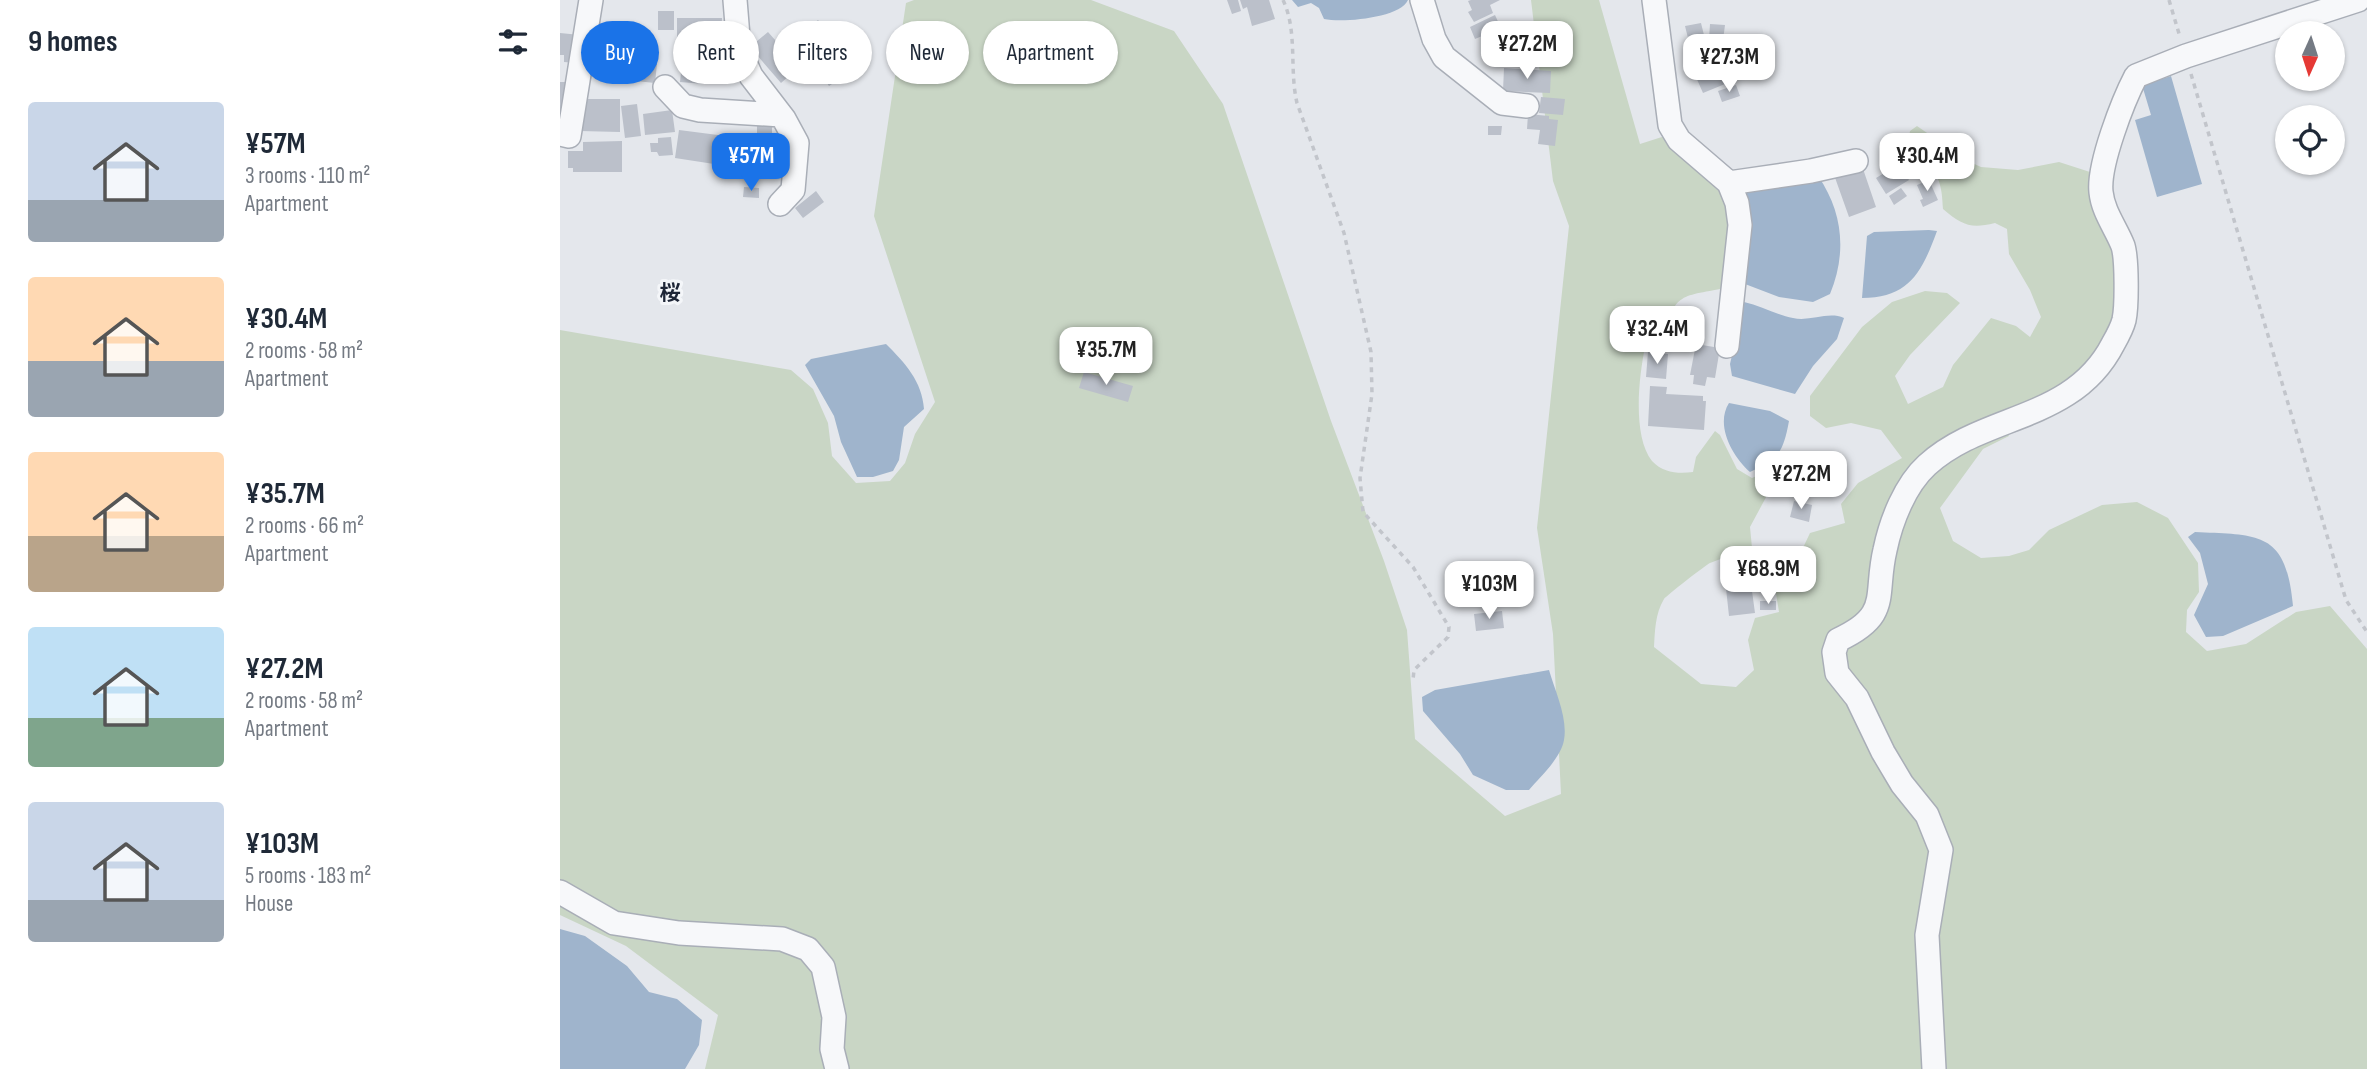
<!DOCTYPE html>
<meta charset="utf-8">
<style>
body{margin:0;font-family:"Sofia Sans Condensed","Noto Sans JP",sans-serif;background:#f6f6f7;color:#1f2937;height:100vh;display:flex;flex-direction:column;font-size:26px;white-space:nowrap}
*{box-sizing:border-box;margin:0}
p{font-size:23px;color:#747a83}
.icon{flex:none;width:38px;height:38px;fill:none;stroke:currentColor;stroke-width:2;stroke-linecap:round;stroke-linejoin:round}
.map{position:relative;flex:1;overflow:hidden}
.sheet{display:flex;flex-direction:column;background:#fff;width:560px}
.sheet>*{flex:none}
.banner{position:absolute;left:21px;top:21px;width:665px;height:63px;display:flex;gap:14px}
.needle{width:46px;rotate:183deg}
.fabs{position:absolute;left:1715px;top:21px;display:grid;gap:14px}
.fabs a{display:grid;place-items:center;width:70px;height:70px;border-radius:50%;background:#fff;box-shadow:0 2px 5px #0004;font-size:35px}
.price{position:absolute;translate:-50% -60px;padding:0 16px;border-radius:14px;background:#fff;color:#222;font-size:23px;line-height:46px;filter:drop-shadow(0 2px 4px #0008)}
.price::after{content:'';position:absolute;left:50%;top:42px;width:21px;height:16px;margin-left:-10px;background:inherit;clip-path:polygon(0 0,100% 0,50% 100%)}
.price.on{background:#1a73e8;color:#fff}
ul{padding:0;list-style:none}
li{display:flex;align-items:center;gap:21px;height:175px;padding:0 28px}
li span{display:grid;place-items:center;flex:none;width:196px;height:140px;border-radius:7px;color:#555}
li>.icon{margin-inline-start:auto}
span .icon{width:84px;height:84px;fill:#fffc;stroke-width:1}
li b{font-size:30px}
h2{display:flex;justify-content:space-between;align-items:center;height:84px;padding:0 28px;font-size:30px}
.chip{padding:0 24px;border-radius:32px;background:#fff;box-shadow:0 2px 5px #0004;font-size:24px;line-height:63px}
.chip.on{background:#1a73e8;color:#fff}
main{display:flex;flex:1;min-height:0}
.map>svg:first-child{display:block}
.green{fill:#c9d6c5}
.water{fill:#9fb4cc}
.building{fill:#bbc0ca}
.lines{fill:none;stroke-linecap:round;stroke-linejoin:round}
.minor-casing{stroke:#a9aeb7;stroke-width:26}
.path{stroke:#c2c5cb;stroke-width:3.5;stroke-dasharray:5 5;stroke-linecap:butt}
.minor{stroke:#f7f8fa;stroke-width:23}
.labels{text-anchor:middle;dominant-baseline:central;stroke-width:6;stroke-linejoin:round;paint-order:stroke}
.neighbourhood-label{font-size:21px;font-weight:bold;fill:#1d2536;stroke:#f4f6f9}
</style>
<main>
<section class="sheet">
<h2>9 homes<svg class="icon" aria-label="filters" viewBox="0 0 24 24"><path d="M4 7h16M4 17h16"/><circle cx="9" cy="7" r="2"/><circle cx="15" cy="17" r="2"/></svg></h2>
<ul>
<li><span style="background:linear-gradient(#c9d6e8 70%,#9aa5b1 0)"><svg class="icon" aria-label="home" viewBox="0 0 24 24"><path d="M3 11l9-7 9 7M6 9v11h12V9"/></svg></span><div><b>¥57M</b><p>3 rooms · 110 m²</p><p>Apartment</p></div></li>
<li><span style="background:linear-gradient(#ffd9b3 60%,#9aa5b1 0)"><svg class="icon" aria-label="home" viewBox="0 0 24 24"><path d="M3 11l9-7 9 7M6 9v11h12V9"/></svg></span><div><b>¥30.4M</b><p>2 rooms · 58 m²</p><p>Apartment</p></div></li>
<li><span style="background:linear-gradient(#ffd9b3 60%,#b9a48a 0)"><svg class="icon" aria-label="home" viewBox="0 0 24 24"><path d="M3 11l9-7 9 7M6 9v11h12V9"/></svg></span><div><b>¥35.7M</b><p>2 rooms · 66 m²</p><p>Apartment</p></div></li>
<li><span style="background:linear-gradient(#bfe0f5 65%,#7fa58c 0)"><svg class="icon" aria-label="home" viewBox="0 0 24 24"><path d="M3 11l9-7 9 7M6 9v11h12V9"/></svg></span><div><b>¥27.2M</b><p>2 rooms · 58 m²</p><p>Apartment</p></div></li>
<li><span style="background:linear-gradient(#c9d6e8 70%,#9aa5b1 0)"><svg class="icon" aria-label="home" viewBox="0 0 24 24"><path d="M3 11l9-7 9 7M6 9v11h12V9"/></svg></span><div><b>¥103M</b><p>5 rooms · 183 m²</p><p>House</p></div></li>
</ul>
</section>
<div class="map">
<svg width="1807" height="1069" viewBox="0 0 1807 1069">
<rect width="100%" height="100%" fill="#e4e7ec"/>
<path class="green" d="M354 0H531L614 31 663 104 771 421 824 561 847 630 855 739 945 816 1001 794 993 634 977 528 1009 226 993 181 971 0H1039L1080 144 1105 136 1155 177 1175 226 1166 288C1117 297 1116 293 1101 342L1085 347C1079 376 1072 436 1092 461 1103 473 1119 474 1133 472L1136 457 1155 431 1160 435 1177 469 1192 478 1212 469 1211 488 1190 527 1192 548C1178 554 1164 557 1150 563 1147 564 1106 596 1104 599 1095 614 1095 631 1094 647L1141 684 1176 687 1194 670 1188 640 1195 618 1219 612 1214 581 1241 552 1250 533 1285 523 1281 504 1298 483 1342 458 1321 430 1291 423 1266 428 1250 416V396L1302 327 1332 302 1365 291 1387 293 1400 303 1350 355 1335 376 1348 404 1383 387 1393 365 1431 318 1456 326 1470 337 1481 317 1470 290 1449 254 1447 229 1435 223C1410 229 1402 225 1383 209 1382 195 1382 176 1368 167 1355 158 1356 161 1347 148L1350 131 1357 126 1370 135 1379 148 1421 167 1458 170 1499 162 1530 172 1534 195 1558 254 1555 330 1507 388 1442 418 1449 436 1423 449 1380 508 1393 541 1421 558 1449 556 1469 550 1489 530 1542 505 1577 502 1608 518 1638 563 1639 592 1627 610 1626 632 1647 651 1686 644 1736 612 1770 606 1807 649V1069H145L158 1015 66 946 0 915V330L231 370 253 389 268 423 272 456 296 483 330 481 345 463 355 434 375 402 314 216 346 3Z"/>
<path class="water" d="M732 0H848C840 18 783 23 764 19L759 8 751 3 738 7Z
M1611 76 1642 184 1597 197 1575 120 1591 115 1582 85Z
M1258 176C1283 212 1287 253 1270 294L1253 302 1219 297 1185 284 1182 189Z
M1369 230 1377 231C1362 272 1349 298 1302 298L1307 236 1314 232Z
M1184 302C1201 306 1217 315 1233 318 1250 322 1268 311 1284 318L1277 339 1253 366 1235 394 1172 376 1170 364Z
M326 344C345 363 362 381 364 409L344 427 339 460 333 471 313 477H297L281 442 274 416 245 365 251 359Z
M1169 403 1210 411 1229 421C1223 453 1219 458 1190 472 1172 456 1155 425 1169 403Z
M1635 532C1701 535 1726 532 1733 606L1663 636 1646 637 1634 615 1648 584 1640 553 1628 537Z
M989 670C995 691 1008 718 1004 740 1001 758 980 777 969 790H946L913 775 900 754 863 711 862 697 875 690Z
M0 929 25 936 67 966 89 992 117 999 142 1020 139 1045 125 1069H0Z"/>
<path class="building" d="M667 0H678L681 11 672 14Z
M680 0H709L715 19 692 26 687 7 683 9Z
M911 0H940L930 5 933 13 914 22 908 12 912 10 908 1Z
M98 11H114V30H98Z
M935 15 941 28 915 39 910 27Z
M117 18H162L161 42H143V51H117Z
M258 20 272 37 263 46 248 28Z
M1141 23 1144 35 1128 38 1125 26Z
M1150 24 1165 25 1163 40 1149 39Z
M208 32 239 67 221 83 190 47Z
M0 33 20 35 16 63 4 62V55H0Z
M249 33 265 52 244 70 228 51Z
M30 39 44 41 41 64 27 62Z
M50 46 85 49 84 63 97 64 95 83 47 78Z
M151 47H161V67L172 66 173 83 148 84 147 60H151Z
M1171 51 1182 77 1143 93 1132 68Z
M266 61 276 76 272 78 275 82 269 86 257 68Z
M122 63 145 65 144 84 120 82Z
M944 68 991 71 990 93 943 91Z
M0 82H7L6 112H0Z
M1176 85 1180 96 1162 102 1158 91Z
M981 97 1005 99 1003 115 979 113Z
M21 99H60V132L20 131Z
M77 104 81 136 65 138 61 106Z
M112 110 115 132 85 135 83 114Z
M968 114 989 116V119L998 120 995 146 978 144 980 130 967 129Z
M197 125H212V134H197Z
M928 126H942L941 135H928Z
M119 130 158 135 154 164 115 158Z
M111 137 113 155 99 156 97 152H91L90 143H98V138Z
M162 140 185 143 182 167 158 164Z
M62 141V172H13V168H8V151H23V142Z
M192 146H216V163H192Z
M1301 163 1316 207 1289 217 1273 172Z
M1339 164 1349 180 1326 194 1316 178Z
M1369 180 1378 200 1363 207 1360 200 1363 199 1357 185Z
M184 187 199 188V198L183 197Z
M1341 188 1347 196 1334 205 1329 196Z
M256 191 264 202 243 218 235 208Z
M1136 344 1160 348 1155 378 1147 377 1145 386 1133 384 1134 375H1130Z
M1088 352 1108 354 1106 379 1086 377Z
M524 372 573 386 568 402 519 388Z
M1090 386 1107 387 1106 394 1143 396V401H1146L1144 430 1088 426Z
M1234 501 1252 505 1249 522 1230 517Z
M1185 568 1188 592 1192 591 1195 613 1169 616 1164 570Z
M1200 601H1216V610H1200Z
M942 611 944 628 916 631 914 614Z"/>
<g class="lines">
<g class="minor-casing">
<path id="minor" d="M175 0 179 49 191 76 224 119 237 143 233 190 220 204
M862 0 874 39 884 57 942 103 967 106
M1094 0 1110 125 1119 140 1169 183 1251 171 1296 161
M105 87 123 106 140 110 221 115
M0 134 9 136 31 0
M1167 346 1180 225 1177 203 1169 183
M0 892 54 923 119 933 222 939 248 949 263 967 274 1017 272 1049 277 1069
M1374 1069 1367 935 1381 850 1367 815 1342 784 1323 752 1297 698 1277 673 1274 652 1278 640C1332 615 1314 596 1325 550 1331 521 1345 485 1367 465 1424 413 1513 422 1553 344 1557 337 1562 328 1564 320 1567 306 1567 259 1563 246 1556 228 1543 212 1541 192 1538 165 1563 101 1576 76L1626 56 1798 0"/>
</g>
<path class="path" d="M723 0C738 32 729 69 737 103L784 233 811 352 812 394 800 478 803 512 853 567 889 627 888 637 854 670 853 680
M1609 0 1620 37
M1631 74 1786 600 1807 632"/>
<use href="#minor" class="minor"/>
</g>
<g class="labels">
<g class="neighbourhood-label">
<text x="110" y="293">桜</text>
</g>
</g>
</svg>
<div class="fabs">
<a><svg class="needle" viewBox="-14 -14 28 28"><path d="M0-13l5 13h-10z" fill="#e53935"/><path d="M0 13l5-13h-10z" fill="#747a83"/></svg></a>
<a><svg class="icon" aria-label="locate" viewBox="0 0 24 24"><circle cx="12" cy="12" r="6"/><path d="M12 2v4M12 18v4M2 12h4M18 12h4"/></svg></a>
</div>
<b class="price" style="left:967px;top:81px">¥27.2M</b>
<b class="price" style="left:1169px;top:94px">¥27.3M</b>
<b class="price on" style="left:191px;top:193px">¥57M</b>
<b class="price" style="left:1367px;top:193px">¥30.4M</b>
<b class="price" style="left:1097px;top:366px">¥32.4M</b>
<b class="price" style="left:546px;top:387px">¥35.7M</b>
<b class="price" style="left:1241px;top:511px">¥27.2M</b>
<b class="price" style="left:1208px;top:606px">¥68.9M</b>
<b class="price" style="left:929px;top:621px">¥103M</b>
<div class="banner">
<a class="chip on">Buy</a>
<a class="chip">Rent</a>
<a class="chip">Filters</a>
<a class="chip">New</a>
<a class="chip">Apartment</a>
</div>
</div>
</main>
